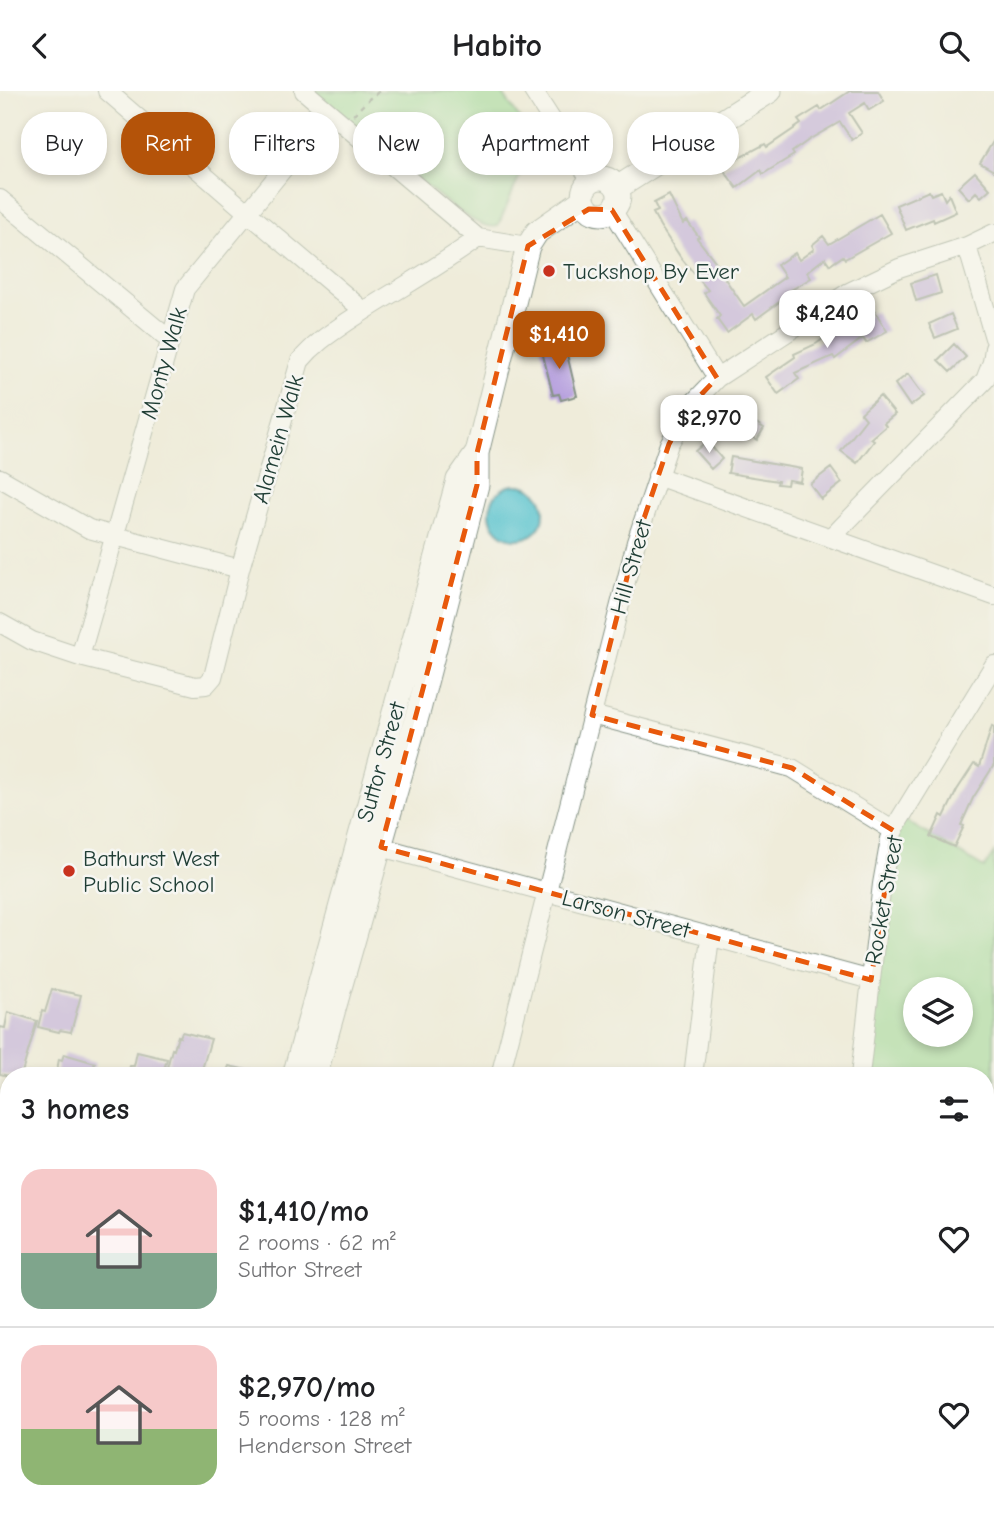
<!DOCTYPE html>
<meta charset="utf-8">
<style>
body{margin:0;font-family:"Comic Neue",sans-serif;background:#f2f2f2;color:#202124;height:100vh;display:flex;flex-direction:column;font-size:26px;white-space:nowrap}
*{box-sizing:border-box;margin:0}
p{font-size:23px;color:#757577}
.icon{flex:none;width:38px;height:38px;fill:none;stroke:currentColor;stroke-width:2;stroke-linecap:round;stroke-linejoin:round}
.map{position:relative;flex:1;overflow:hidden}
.sheet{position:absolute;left:0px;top:976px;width:994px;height:450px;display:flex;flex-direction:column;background:#fff;border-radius:28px 28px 0 0;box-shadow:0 4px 10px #0003}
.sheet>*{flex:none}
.guide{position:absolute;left:21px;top:21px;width:952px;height:63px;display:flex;gap:14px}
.controls{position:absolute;left:903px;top:886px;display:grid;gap:14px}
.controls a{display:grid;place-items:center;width:70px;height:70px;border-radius:50%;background:#fff;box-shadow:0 4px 10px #0003;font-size:35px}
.price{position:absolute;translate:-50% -60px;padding:0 16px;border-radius:14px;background:#fff;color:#222;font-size:23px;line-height:46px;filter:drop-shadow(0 2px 4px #0008)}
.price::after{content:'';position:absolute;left:50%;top:42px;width:21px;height:16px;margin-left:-10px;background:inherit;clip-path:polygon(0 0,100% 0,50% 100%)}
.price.active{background:#b45309;color:#fff}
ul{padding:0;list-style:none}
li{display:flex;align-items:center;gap:21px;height:175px;padding:0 21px}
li+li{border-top:2px solid #e0e0e0}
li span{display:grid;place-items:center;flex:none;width:196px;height:140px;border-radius:21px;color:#555}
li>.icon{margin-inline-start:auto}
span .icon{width:84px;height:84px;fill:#fffc;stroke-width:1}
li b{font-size:30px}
h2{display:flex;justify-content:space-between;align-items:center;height:84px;padding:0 21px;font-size:30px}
.pill{padding:0 24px;border-radius:28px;background:#fff;box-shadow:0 4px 10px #0003;font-size:24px;line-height:63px}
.pill.active{background:#b45309;color:#fff}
header{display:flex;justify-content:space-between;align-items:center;height:91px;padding:0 21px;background:#fff;font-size:32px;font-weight:800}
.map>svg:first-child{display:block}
.green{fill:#92d68f;stroke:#588a62;stroke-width:2;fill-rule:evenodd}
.water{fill:#54c1cb;stroke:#3a7f80;stroke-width:2}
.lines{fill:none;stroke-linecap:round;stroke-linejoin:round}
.stream{stroke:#54c1cb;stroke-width:3.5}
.building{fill:#b39bdd}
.minor-casing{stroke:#879487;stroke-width:20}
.major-casing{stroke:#879487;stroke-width:25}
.path{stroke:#879487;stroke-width:2.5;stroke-dasharray:5 5;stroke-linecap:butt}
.minor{stroke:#fff;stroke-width:18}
.major{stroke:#fff;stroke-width:23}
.marked{fill:none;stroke:#e8590c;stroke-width:5;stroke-dasharray:14 9;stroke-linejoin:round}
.poi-dot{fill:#c8321e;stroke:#f6f6f2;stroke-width:2.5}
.labels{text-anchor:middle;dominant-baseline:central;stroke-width:5;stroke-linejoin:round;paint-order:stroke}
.poi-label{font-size:23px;fill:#1f3d34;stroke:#f6f6f2;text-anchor:start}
.street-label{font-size:23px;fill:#1f3d34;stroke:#f6f6f2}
</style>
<header><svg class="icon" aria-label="back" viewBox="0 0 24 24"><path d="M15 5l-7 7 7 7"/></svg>Habito<svg class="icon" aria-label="search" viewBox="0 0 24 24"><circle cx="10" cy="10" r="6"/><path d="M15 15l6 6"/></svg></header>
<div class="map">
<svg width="994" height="1425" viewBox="0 0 994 1425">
<rect width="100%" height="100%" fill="#f6f6f2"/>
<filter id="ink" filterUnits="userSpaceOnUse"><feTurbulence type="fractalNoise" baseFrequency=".0143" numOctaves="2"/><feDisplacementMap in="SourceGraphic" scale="14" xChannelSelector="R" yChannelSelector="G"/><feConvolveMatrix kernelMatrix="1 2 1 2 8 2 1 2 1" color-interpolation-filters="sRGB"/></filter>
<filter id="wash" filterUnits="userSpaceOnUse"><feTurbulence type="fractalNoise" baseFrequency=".00686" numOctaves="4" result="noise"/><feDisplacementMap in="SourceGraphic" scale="28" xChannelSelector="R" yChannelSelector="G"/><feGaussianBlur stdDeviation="1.57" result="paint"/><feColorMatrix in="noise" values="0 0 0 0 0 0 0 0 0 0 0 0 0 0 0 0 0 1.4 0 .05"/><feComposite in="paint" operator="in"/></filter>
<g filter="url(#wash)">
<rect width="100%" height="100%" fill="#efecda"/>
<path class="green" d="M309 0H501L525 36 516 46 510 59 518 64 514 73 523 77 498 135C482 139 463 122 450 114Z
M901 727 984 777 994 762V1425H692L702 1418H985V985H860ZM915 898H961V943H915Z"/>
<path class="water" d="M490 421a27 27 0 1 1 54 0a27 27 0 1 1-54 0Z"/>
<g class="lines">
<path class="stream" d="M985 1171 994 1158
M985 1253 994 1262"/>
</g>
<g id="blocks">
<path class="building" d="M850 0H878L884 10 869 19 865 12 849 22 862 42 852 49 840 31 810 48 792 61 794 64 784 70 763 83 761 79 737 97 723 78 737 68 765 53 767 56 801 33 798 29 819 16 821 19Z
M994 49V80L980 72Z
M975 81 990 98 981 106 976 101 969 108 958 96Z
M929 100 931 104 941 100 945 109 949 104 956 121 934 131 933 128 906 139 896 114Z
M669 104 683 133 687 130 699 146 697 147 718 174 716 175 744 215 785 186 777 174 795 162 799 169 814 158 812 154 823 145 829 153 880 123 891 142 845 168 843 165 830 174 825 167 807 181 811 187 788 201 790 203 756 228 753 223 727 242 717 228 720 225 704 202 708 199 681 167 660 135 653 122 658 120 654 112Z
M936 184 941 202 916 210 911 192Z
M875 220 887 240 866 252 863 247 835 268 833 265 795 282 799 288 778 303 766 286 795 266 794 263 816 253 838 237 841 241Z
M951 223 957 238 935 247 929 233Z
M564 251 577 305 561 309 559 303 553 304 541 256Z
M954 253 966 266 950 281 938 269Z
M908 283 924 305 910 315 895 293Z
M880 305 895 323 884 332 886 335 871 348 874 350 857 372 841 360 866 328 861 322Z
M728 314 764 337 757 349 734 334 728 343 715 335Z
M707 350 722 368 711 378 695 360Z
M731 366 802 378 800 391 788 389 787 394 777 393 778 390 728 382Z
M831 377 842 392 821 408 810 393Z
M992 635 994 636V674L973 707 961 734 964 735 954 756 931 746 941 724 944 726 957 699 974 673 979 676Z
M52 898 81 904 71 941 60 939 59 941 38 936 42 920 45 921Z
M8 921 37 930 21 985H9L0 983V936L5 937Z
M182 941 211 948 200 985H187L188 981 167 977 172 958 174 959 178 945 180 946Z
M137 961 167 968 162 985H127L130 975H134Z
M64 963 95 972 91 985H56L59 968 62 969Z
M229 975 256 981V985H225Z"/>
</g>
</g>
<g filter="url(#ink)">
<use href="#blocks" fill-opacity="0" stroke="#879487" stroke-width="2"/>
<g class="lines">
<g class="minor-casing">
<path id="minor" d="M107 0 241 116 364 220
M304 0 478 147 528 155
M533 0 591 90
M534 57 554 34
M0 108 170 249
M612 119 717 287
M967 155 994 247
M657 385 994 505
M0 387 89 438 240 478
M831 447 985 289 992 271 994 257
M0 532 32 550 80 566 195 595 206 594 213 586 240 478 300 270C315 252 331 242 350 229 392 201 438 177 478 147
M80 566 185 198 329 22
M592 624 792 677 894 740
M381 756 871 889
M500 985 636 451 669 353 692 313 717 287 849 201 899 177 967 155 994 142
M693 985 710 846
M860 985 882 793 890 748 898 731 994 574
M0 1207 9 1210
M570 1418 576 1425
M692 1425 702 1418"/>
</g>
<g class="major-casing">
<path id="major" d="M583 105a18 18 0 1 1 36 0a18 18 0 1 1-36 0Z
M617 97 770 0
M294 985 458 389 477 362
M315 985 420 615 477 394V362L528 155 537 141 583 109
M186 1425 189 1418"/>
</g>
<path class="path" d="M353 24 370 7 380 0"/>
<use href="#minor" class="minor"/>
<use href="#major" class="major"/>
</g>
</g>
<path d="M0 0H994V1425H0ZM589 118 612 119 717 287 692 313 669 353 636 451 592 624 792 677 894 740 871 889 381 756 477 394V362L528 155Z" fill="#efecda" fill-opacity=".55" fill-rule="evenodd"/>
<path class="marked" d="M589 118 612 119 717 287 692 313 669 353 636 451 592 624 792 677 894 740 871 889 381 756 477 394V362L528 155Z"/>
<g class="poi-dot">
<circle cx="549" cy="180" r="7"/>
<circle cx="69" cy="780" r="7"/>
</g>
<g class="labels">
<g class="poi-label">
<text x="563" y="180">Tuckshop By Ever</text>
<text x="83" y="767">Bathurst West<tspan x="83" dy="26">Public School</tspan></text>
</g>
<g class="street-label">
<text transform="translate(164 272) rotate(-74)">Monty Walk</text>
<text transform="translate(278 348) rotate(-74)">Alamein Walk</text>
<text transform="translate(631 476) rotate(-74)">Hill Street</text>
<text transform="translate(381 671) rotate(-74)">Suttor Street</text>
<text transform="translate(884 809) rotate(-80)">Rocket Street</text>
<text transform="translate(626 823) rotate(15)">Larson Street</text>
</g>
</g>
</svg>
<div class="controls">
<a><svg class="icon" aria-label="layers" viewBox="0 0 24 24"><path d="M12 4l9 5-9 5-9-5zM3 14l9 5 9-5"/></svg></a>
</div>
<b class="price" style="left:827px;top:259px">$4,240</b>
<b class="price active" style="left:559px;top:280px">$1,410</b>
<b class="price" style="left:709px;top:364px">$2,970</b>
<div class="guide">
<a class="pill">Buy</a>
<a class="pill active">Rent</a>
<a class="pill">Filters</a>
<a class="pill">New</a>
<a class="pill">Apartment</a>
<a class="pill">House</a>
</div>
<section class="sheet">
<h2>3 homes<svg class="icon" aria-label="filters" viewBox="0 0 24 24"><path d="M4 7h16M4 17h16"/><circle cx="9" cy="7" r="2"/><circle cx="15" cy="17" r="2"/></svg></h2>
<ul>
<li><span style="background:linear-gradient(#f6c9c9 60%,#7fa58c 0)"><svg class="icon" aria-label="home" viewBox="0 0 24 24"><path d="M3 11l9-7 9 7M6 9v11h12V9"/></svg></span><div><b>$1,410/mo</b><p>2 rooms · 62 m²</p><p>Suttor Street</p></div><svg class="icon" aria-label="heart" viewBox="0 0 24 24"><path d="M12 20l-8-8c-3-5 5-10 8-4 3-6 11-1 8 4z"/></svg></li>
<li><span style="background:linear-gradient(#f6c9c9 60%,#8fb573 0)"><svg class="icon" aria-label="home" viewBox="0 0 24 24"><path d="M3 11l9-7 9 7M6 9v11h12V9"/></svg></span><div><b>$2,970/mo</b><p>5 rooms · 128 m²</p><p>Henderson Street</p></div><svg class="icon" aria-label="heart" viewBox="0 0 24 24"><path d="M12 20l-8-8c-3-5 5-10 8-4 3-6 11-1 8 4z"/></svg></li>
</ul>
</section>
</div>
